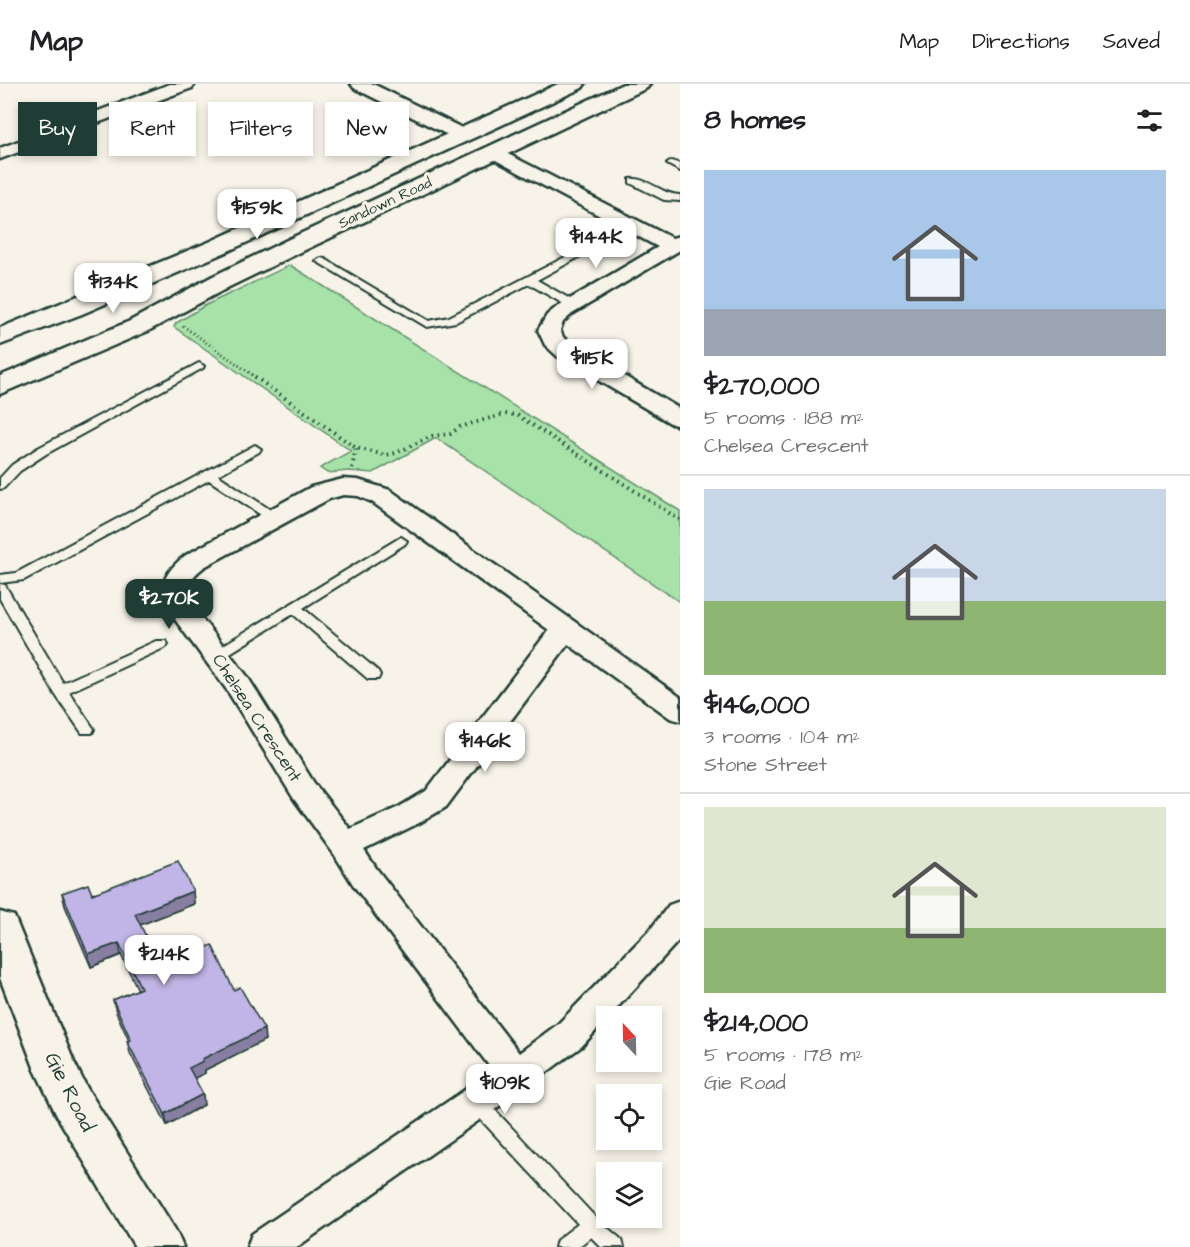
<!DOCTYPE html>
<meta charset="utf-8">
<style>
body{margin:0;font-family:"Architects Daughter",sans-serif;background:#f6f6f6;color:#202124;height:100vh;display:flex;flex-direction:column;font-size:22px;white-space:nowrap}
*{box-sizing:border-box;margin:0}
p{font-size:20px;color:#757577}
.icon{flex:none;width:33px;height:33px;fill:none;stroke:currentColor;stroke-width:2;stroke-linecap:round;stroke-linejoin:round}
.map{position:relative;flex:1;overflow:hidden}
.drawer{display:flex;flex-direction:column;background:#fff;width:510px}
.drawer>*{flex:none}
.top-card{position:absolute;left:18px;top:18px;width:570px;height:54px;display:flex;gap:12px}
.needle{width:39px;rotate:338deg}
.fabs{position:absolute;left:596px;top:922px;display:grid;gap:12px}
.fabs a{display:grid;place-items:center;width:66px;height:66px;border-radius:0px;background:#fff;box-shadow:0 3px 9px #0003;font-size:30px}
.price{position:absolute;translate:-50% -51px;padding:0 14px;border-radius:12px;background:#fff;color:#222;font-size:20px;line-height:39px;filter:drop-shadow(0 2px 3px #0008)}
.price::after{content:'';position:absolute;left:50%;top:36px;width:18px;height:14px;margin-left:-9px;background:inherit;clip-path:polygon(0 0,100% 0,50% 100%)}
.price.current{background:#1f3d34;color:#fff}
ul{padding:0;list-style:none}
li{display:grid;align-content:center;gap:12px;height:318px;padding:0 24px}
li+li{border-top:2px solid #e0e0e0}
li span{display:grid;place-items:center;height:186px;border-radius:0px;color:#555}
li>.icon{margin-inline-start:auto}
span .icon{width:108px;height:108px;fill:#fffc;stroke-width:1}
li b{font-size:26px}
h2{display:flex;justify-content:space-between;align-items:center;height:72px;padding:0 24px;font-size:26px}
.tag{padding:0 21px;border-radius:0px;background:#fff;box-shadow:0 3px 9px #0003;font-size:21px;line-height:54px}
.tag.current{background:#1f3d34;color:#fff}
header{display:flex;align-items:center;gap:36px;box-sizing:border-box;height:84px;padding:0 30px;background:#fff;border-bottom:2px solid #e0e0e0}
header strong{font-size:28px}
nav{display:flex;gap:33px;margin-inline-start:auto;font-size:21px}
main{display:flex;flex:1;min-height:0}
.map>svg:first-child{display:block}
.green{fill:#a7e2a8;stroke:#63906e;stroke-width:1.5}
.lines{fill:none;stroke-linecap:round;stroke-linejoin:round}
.service-casing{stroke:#1f3d34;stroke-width:4}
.minor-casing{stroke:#1f3d34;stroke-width:5}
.tertiary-casing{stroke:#1f3d34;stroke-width:5}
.secondary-casing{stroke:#1f3d34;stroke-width:5}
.path-far1{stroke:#1f3d34;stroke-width:3;stroke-dasharray:1 3;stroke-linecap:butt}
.path{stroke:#1f3d34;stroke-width:4;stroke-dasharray:1.5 4.5;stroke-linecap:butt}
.service{fill:#f7f3e8;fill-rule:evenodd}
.minor{fill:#f7f3e8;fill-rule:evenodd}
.tertiary{fill:#f7f3e8;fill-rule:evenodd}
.secondary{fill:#f7f3e8;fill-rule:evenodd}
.wall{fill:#a69bc6;stroke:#1f3d34;stroke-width:1.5}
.shaded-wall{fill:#877ea1;stroke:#1f3d34;stroke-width:1.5}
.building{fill:#c1b4e6;stroke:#1f3d34;stroke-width:1.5}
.labels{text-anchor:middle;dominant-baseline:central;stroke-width:6;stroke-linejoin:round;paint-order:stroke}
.far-street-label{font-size:15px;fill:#1f3d34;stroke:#f7f3e8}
.street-label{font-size:18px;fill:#1f3d34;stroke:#f7f3e8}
.near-street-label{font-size:21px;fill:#1f3d34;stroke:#f7f3e8}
</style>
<header>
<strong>Map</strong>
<nav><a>Map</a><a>Directions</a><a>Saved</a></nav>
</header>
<main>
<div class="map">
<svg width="680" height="1163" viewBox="0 0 680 1163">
<rect width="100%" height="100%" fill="#f7f3e8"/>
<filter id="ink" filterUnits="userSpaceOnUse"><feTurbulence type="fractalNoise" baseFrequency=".0167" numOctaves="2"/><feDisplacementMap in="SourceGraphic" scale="12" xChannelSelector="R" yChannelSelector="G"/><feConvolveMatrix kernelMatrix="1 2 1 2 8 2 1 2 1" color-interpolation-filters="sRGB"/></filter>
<g filter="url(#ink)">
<path class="green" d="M290 181 680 427V518L436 354 373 389 349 387 327 389 320 384 351 367 174 243 176 239 206 221Z"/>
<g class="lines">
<g class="service-casing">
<path id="service" d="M672 77 680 80V87L667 80Z
M630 95C647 93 662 111 680 111V117L664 116 630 99Z
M602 154 605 155V159L537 196 577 219V223H569L529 200 456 238 427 243 316 177 321 174 325 175 429 237 449 233Z
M199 279 204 282 203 284 46 370 20 387 4 404 0 405V394L12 381 38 364Z
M255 361 261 365 259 368 218 391 278 431 280 434 278 437H270L209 396 24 496 0 499V491L16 489Z
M401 453 407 457 405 460 303 524 378 587 380 591 378 595H368L293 530 222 574H212L210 571 212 568Z
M0 500 5 501 63 599 156 557H166L168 560 166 563 69 608 94 645 92 649H82L55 610 0 515Z
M476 1010 482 1012 597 1135 622 1156 624 1163H601L591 1153 578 1163H555L557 1156 578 1140 470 1024 467 1018 470 1012Z"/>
</g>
<g class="minor-casing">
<path id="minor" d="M170 0H195L192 4 0 75V64Z
M351 0H373L468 47 471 51 468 55H456L354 4Z
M494 63 672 154 680 152V166L572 230 563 238 560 246 563 253 573 262 680 325V342L672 340 557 272 545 261 538 246 547 231 558 222 658 163 488 72 485 68 488 64Z
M343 395 358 396 390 406 680 613V637L670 634 568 560 446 723 419 739 364 766 376 784 519 969 558 940 650 846 669 821 680 817V855L582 962 528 1002 297 1163H247L252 1150 493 987 354 802 334 770 294 715 227 606 168 526C155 504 167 485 186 471L311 403ZM343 411 358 412 372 418 549 546 426 707 399 723 350 745 314 699 247 592 189 518C185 501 191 493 204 483L329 415Z"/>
</g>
<g class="tertiary-casing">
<path id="tertiary" d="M0 828 14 832 74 978 87 1004 176 1147 183 1163H135L57 1032 35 986 0 894Z"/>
</g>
<g class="secondary-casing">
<path id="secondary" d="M558 0H585L582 4 226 168 82 230 0 261V244L209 158Z
M623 0H650L647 4 307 165 229 203 148 247 0 310V292L130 237 211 193 289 155Z"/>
</g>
<path class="path-far1" d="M183 242 257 294"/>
<path class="path" d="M255 293 356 364 385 371 396 369 432 352 450 350 460 343 504 330 517 331 680 436
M352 384 356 364"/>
<use href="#service" class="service"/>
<use href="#minor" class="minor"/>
<use href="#tertiary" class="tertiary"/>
<use href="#secondary" class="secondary"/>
</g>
<path class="wall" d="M193 807 194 820 140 841 161 883 234 906 265 956 205 986V989L194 994 204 1021 167 1041 130 969 127 957H129L116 928 113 916 138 906 121 871 91 883 65 822 62 809Z"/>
<path class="shaded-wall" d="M193 807 194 820 137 842 135 830Z
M119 859 121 871 91 883 88 870Z
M264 945 265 956 205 986V989L191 996 189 984 202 975Z
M203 1010 204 1021 167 1041 165 1030Z"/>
<path class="building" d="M178 777 193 807 135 830 161 883 212 861 234 906 240 903 264 945 202 975 203 977 189 984 203 1010 165 1030 127 957 131 956 113 916 141 904 119 859 88 870 62 809 88 800 92 810Z"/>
</g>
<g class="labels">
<g class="far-street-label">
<text transform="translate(385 119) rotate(-25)">Sandown Road</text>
</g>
<g class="street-label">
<text transform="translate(257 634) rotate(57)">Chelsea Crescent</text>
</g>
<g class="near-street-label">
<text transform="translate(70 1008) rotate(63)">Gie Road</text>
</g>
</g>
</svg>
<div class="fabs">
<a><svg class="needle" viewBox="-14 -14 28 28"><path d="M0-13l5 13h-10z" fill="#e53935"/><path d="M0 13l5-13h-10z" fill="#757577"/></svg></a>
<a><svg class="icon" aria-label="locate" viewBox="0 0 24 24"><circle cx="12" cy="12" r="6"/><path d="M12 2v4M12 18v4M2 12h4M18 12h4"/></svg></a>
<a><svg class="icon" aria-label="layers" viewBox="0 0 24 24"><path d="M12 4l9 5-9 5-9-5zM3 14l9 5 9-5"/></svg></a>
</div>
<b class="price" style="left:257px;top:156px">$159K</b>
<b class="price" style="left:596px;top:185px">$144K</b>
<b class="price" style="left:113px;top:230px">$134K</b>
<b class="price" style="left:592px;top:306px">$115K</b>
<b class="price current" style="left:169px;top:546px">$270K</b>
<b class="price" style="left:485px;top:689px">$146K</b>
<b class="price" style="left:164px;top:902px">$214K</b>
<b class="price" style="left:505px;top:1031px">$109K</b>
<div class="top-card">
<a class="tag current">Buy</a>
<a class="tag">Rent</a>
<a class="tag">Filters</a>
<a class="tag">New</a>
</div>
</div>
<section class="drawer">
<h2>8 homes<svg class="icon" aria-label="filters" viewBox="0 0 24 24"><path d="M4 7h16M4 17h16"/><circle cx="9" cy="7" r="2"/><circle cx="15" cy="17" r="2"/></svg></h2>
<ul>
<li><span style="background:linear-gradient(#a9c7e8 75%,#9aa5b1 0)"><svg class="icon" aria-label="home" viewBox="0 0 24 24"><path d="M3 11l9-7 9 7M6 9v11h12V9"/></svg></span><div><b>$270,000</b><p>5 rooms · 188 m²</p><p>Chelsea Crescent</p></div></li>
<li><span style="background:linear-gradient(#c9d6e8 60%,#8fb573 0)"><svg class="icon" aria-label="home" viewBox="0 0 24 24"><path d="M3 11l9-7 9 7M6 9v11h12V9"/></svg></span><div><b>$146,000</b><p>3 rooms · 104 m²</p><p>Stone Street</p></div></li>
<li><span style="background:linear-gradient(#dfe7d0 65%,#8fb573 0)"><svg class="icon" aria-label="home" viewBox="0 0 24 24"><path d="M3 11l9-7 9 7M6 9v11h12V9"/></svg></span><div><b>$214,000</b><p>5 rooms · 178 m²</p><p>Gie Road</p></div></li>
</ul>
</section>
</main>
